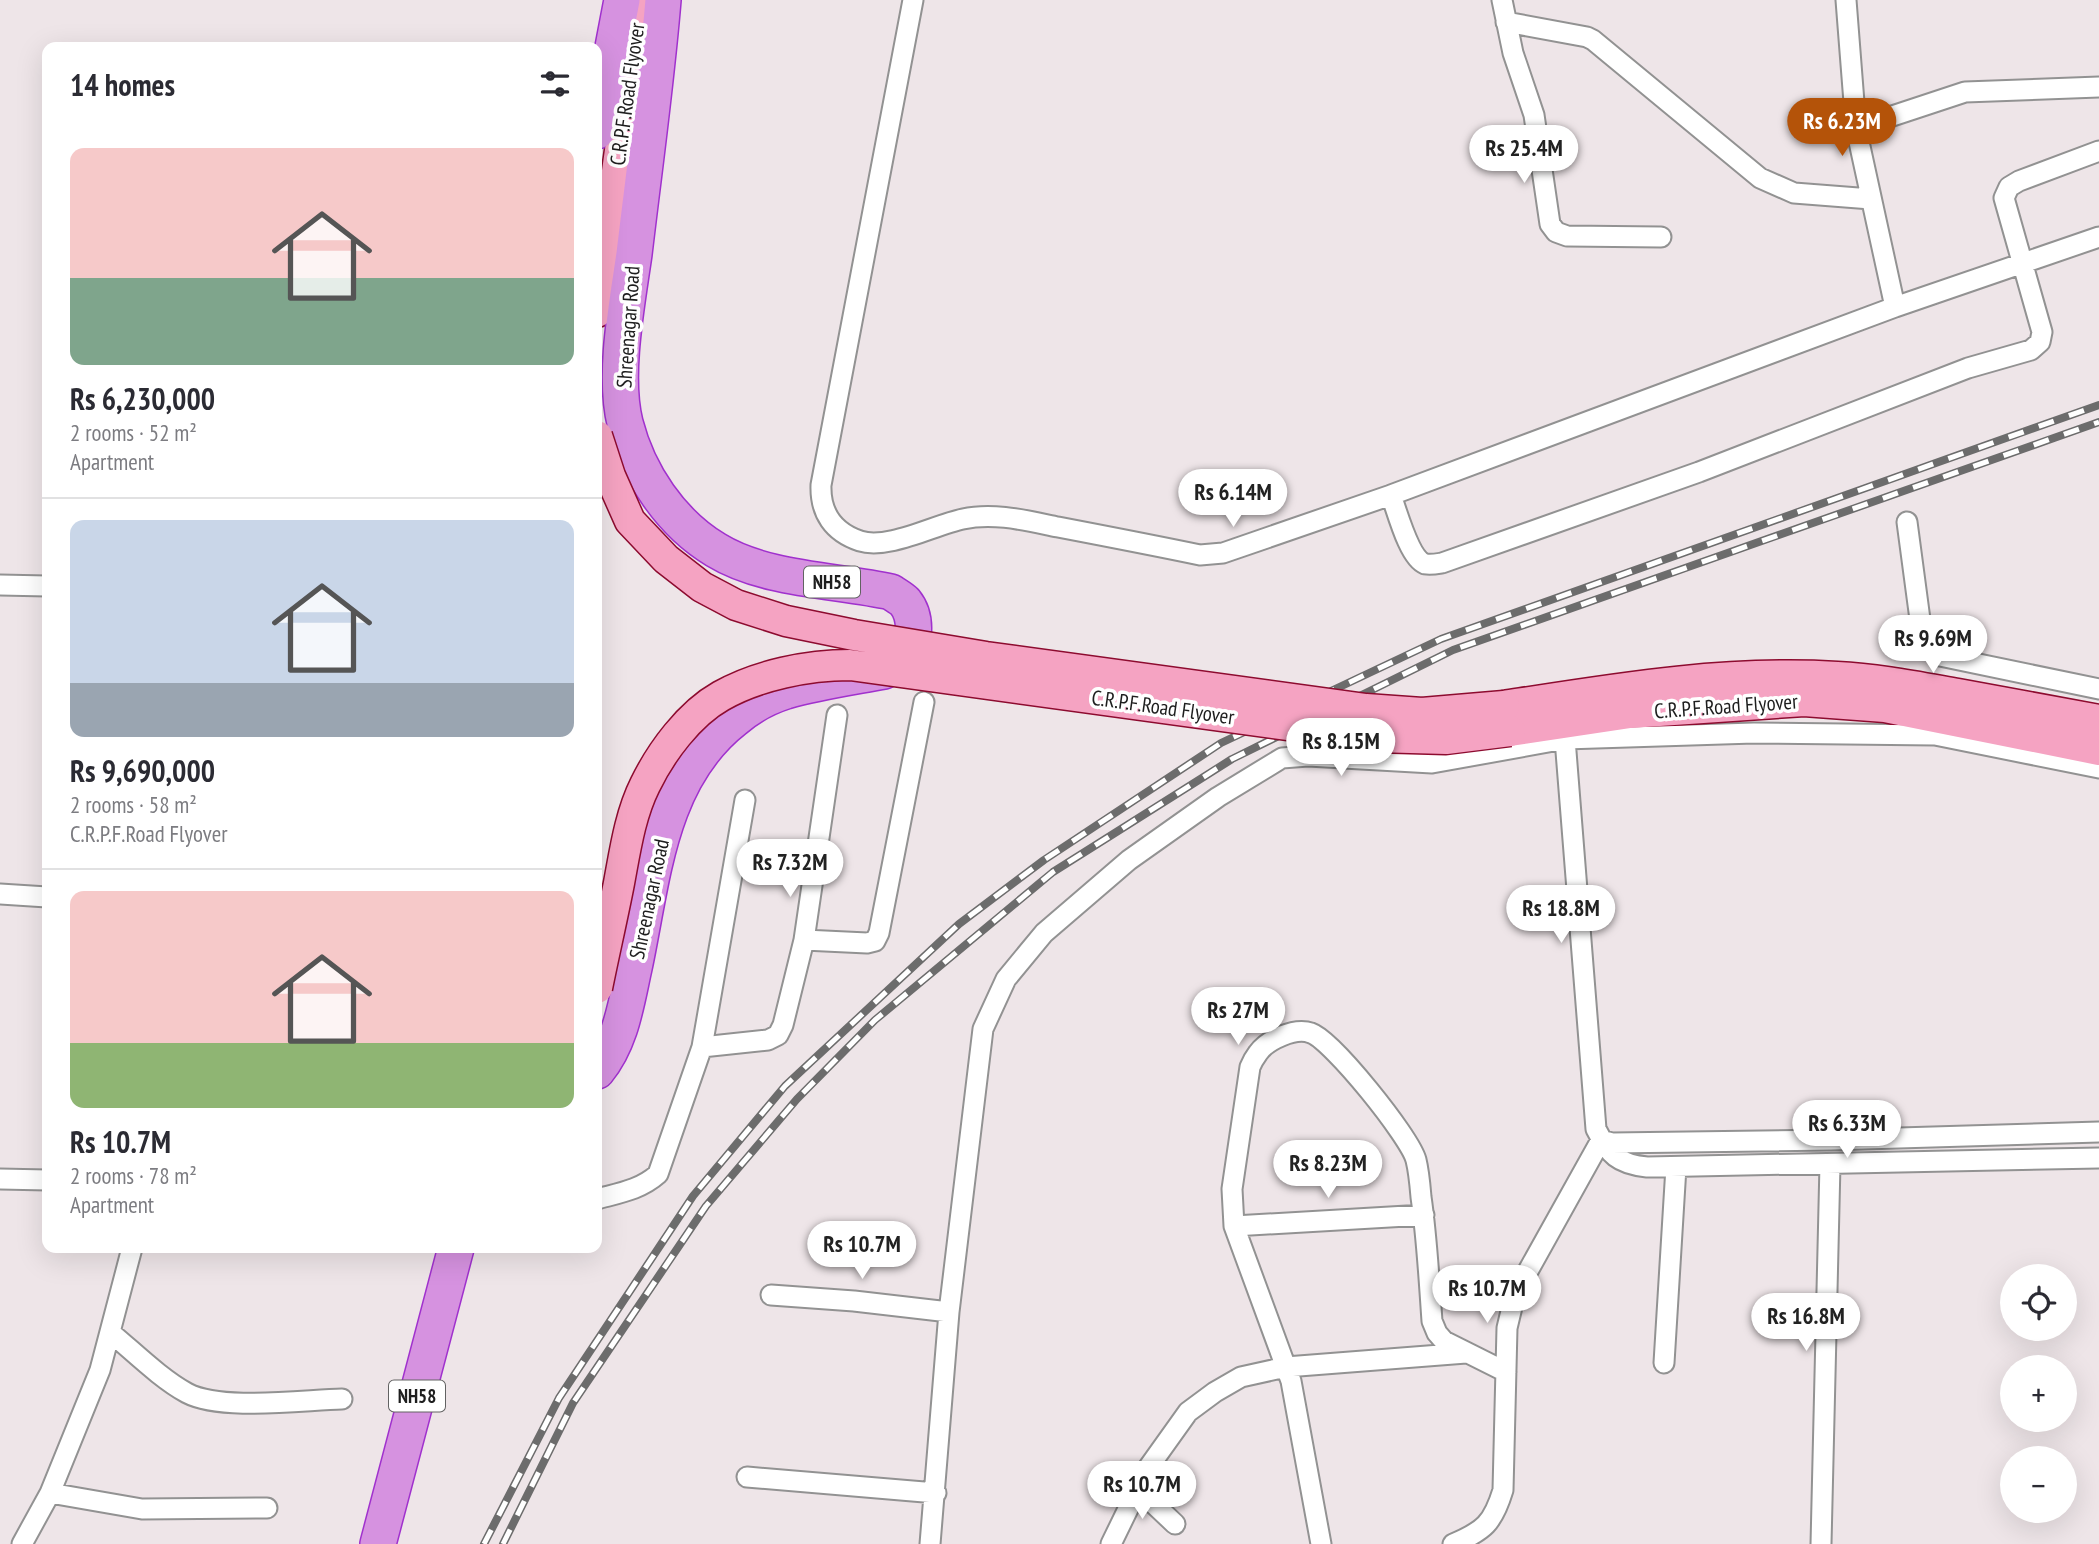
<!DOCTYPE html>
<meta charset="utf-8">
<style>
body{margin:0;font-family:"PT Sans Narrow",sans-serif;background:#f2f2f3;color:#2b2b33;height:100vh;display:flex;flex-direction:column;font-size:26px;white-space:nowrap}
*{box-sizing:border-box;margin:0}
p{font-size:23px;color:#7c7c81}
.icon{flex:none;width:38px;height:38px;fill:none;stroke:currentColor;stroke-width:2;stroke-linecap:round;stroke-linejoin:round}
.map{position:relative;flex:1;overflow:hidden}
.sheet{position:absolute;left:42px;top:42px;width:560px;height:1211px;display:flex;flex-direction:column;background:#fff;border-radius:14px;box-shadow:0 7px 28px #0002}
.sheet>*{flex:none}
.tools{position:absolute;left:2000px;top:1264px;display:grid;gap:14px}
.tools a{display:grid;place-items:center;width:77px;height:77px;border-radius:50%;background:#fff;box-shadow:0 7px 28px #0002;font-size:35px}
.price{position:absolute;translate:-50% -60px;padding:0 16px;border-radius:24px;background:#fff;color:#222;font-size:23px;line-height:46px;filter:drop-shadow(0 2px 4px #0008)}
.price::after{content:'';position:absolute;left:50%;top:42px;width:21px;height:16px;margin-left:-10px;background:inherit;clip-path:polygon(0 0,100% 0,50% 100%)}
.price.selected{background:#b45309;color:#fff}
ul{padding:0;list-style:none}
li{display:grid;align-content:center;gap:14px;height:371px;padding:0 28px}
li+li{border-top:2px solid #e1e1e2}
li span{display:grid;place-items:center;height:217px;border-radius:14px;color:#555}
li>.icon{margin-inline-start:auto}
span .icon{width:126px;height:126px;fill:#fffc;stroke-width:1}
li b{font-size:30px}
h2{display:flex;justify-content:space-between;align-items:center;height:84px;padding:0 28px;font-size:30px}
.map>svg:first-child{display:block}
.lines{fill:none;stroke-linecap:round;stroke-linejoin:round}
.street-casing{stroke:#929292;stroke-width:23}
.primary-casing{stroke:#8d0b2f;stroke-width:33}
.highway-casing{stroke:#a031cd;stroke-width:38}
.street{stroke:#fff;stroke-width:19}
.primary{stroke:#f5a3c2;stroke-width:30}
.highway{stroke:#d692e0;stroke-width:35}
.rail-casing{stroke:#6c6c6c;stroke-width:8}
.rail{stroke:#fff;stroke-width:5;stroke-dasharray:16;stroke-linecap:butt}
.primary-bridge-casing{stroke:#8d0b2f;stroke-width:33;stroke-linecap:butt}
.primary-bridge{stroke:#f5a3c2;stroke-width:30}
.labels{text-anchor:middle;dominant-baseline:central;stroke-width:7;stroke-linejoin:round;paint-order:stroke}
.shield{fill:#fff;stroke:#626262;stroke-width:2}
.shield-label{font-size:19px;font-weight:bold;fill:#1e1e1e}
.street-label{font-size:21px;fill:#1e1e1e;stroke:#fff}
</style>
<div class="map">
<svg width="2099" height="1544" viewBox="0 0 2099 1544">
<rect width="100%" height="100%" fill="#eee5e8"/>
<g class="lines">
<g class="street-casing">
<path id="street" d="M913 0 821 485C820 513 833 532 860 541 888 550 934 525 963 519 994 512 1028 521 1058 527 1105 536 1152 545 1200 555L1223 553 1391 495 1895 307 2099 237
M1502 0 1513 53 1534 115 1550 224 1556 232 1567 236 1661 237
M1846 0 1856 128 1895 307
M1506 22 1587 37 1593 40 1760 178 1794 193 1871 199
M1856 128 1965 92 2099 87
M1391 495C1397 511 1409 558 1425 564 1431 565 1436 564 1442 563L1699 472 1968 368 2031 350 2040 342 2042 332 2004 198 2009 187 2019 181 2099 151
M1907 522 1923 642 1929 650 1940 656 2099 689
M0 585 47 586
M1565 739 1596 1129C1609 1155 1618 1164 1647 1167L2099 1158
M0 894 47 897
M804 940 867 943 875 941 879 933 924 702
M702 1047 768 1040 778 1035 783 1025 804 940 837 715
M1601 1140 1612 1143 1831 1140 2099 1132
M0 1179 47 1180
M597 1199C619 1193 640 1190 658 1174L702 1047 745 800
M1234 1226 1424 1215
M771 1295 854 1301 949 1312
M111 1333C134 1352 161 1379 187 1393 221 1411 302 1400 342 1399
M1664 1363 1676 1167
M747 1477 936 1493
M1138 1489 1175 1524
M50 1493 142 1509 267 1508
M22 1544 50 1493 100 1370 132 1248
M930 1544 949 1312 983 1029 1006 979 1044 933 1129 860 1218 797 1282 758 1308 756 1432 763 1565 739 1754 733 1935 735 2099 768
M1111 1544 1148 1468 1188 1412 1215 1392 1241 1377 1286 1367 1466 1353
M1321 1544 1291 1381 1234 1226 1232 1189 1250 1067C1252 1062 1255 1057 1258 1053 1267 1040 1295 1027 1311 1033 1332 1040 1410 1137 1416 1160 1419 1172 1420 1185 1421 1197 1427 1238 1429 1279 1432 1321L1437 1333 1444 1341 1506 1372
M1453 1544C1484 1531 1493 1523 1503 1490L1507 1328 1512 1307 1523 1280 1601 1140
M1821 1544 1830 1164"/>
</g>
<g class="primary-casing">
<path id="primary" d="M597 312 635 45 639 0
M1504 706C1613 689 1726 670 1837 677 1878 679 1918 687 1958 694 2005 703 2052 711 2099 720
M1510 731 1630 713 1804 701 1885 707 2099 750"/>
</g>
<g class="highway-casing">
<path id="highway" d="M597 131 622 0
M597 1071C621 1042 626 1004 634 968 653 879 658 779 735 719 749 707 767 697 786 691 817 682 852 677 884 671 889 668 895 666 899 663 916 650 918 618 905 602 901 598 895 595 891 592 836 580 765 580 716 550 671 523 638 474 625 423 613 375 627 303 634 254 644 169 656 85 663 0
M378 1544 456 1248"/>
</g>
<use href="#street" class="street"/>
<use href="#primary" class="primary"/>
<use href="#highway" class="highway"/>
<g class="rail-casing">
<path id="rail" d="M484 1544 559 1398 693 1196 785 1086 959 924 1044 860 1221 743 1441 639 2099 405
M503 1544 573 1403 706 1206 797 1099 875 1020 1053 872 1232 759 1453 650 2099 422"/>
</g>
<use href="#rail" class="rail"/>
<g class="primary-bridge-casing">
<path id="primary-bridge" d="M597 436 610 476 630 521 666 559 702 587 736 605 786 621 854 635 986 657 1366 709 1422 713 1504 706
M597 988C604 953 612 919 619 883 625 851 630 815 645 785 661 752 689 714 721 696 758 675 808 665 850 665L1375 737 1446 739 1510 731"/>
</g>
<use href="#primary-bridge" class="primary-bridge"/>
</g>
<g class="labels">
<g class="shield">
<rect x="804" y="566.5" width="56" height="31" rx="5"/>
<rect x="389" y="1380.5" width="56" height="31" rx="5"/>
</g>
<g class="shield-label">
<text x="832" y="582">NH58</text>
<text x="417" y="1396">NH58</text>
</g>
<g class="street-label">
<text transform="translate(627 94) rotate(-82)">C.R.P.F.Road Flyover</text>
<text transform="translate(628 327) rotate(-86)">Shreenagar Road</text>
<text transform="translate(1726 706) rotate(-4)">C.R.P.F.Road Flyover</text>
<text transform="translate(1163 707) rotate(8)">C.R.P.F.Road Flyover</text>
<text transform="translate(649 899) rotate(-78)">Shreenagar Road</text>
</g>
</g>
</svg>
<div class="tools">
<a><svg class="icon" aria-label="locate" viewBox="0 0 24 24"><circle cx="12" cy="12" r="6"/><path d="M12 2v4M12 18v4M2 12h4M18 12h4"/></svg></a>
<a>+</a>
<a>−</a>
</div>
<b class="price selected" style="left:1842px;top:158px">Rs 6.23M</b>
<b class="price" style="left:1524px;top:185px">Rs 25.4M</b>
<b class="price" style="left:1233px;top:529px">Rs 6.14M</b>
<b class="price" style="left:1933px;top:675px">Rs 9.69M</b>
<b class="price" style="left:1341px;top:778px">Rs 8.15M</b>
<b class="price" style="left:790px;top:899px">Rs 7.32M</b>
<b class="price" style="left:1561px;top:945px">Rs 18.8M</b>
<b class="price" style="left:1238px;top:1047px">Rs 27M</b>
<b class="price" style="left:1847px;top:1160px">Rs 6.33M</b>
<b class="price" style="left:1328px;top:1200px">Rs 8.23M</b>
<b class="price" style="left:862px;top:1281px">Rs 10.7M</b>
<b class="price" style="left:1487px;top:1325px">Rs 10.7M</b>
<b class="price" style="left:1806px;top:1353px">Rs 16.8M</b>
<b class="price" style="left:1142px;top:1521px">Rs 10.7M</b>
<section class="sheet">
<h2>14 homes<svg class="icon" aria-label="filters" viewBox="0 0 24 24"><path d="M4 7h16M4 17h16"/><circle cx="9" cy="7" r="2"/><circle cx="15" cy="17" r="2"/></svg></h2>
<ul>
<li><span style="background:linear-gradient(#f6c9c9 60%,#7fa58c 0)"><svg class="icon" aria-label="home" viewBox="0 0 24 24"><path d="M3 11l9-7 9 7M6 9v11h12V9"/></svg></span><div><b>Rs 6,230,000</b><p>2 rooms · 52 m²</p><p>Apartment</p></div></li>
<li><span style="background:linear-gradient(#c9d6e8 75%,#9aa5b1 0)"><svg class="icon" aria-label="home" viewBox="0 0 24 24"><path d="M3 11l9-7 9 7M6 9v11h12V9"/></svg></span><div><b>Rs 9,690,000</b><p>2 rooms · 58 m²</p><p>C.R.P.F.Road Flyover</p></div></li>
<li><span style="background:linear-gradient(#f6c9c9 70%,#8fb573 0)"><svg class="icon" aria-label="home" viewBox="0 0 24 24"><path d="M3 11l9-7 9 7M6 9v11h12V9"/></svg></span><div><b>Rs 10.7M</b><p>2 rooms · 78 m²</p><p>Apartment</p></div></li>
</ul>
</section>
</div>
